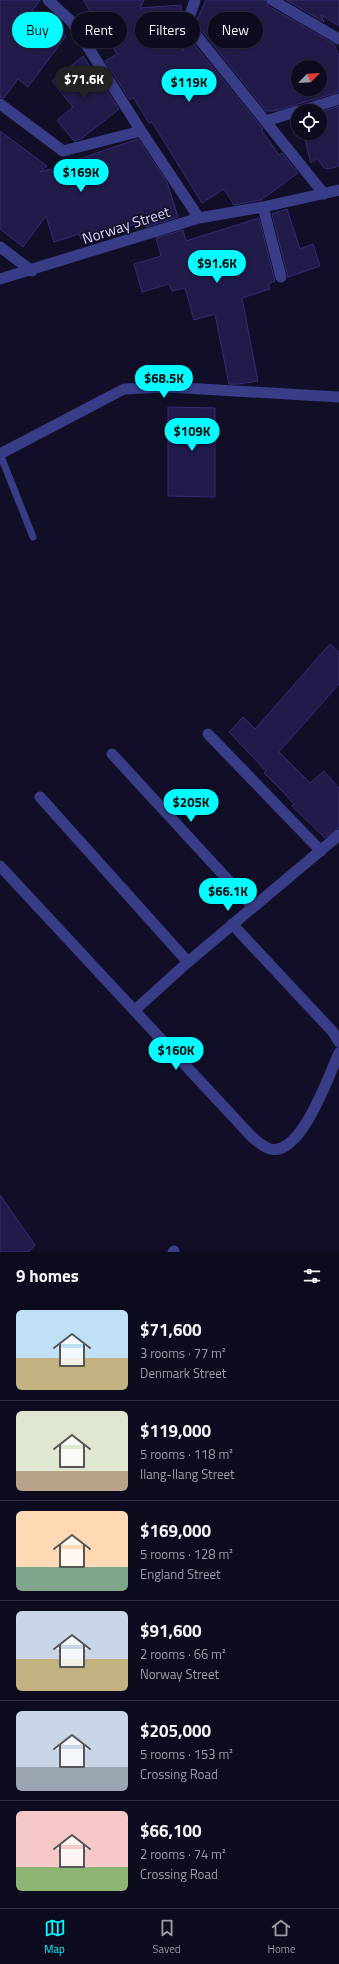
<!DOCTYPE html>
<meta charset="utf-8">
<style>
body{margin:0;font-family:"Titillium Web",sans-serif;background:#161427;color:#f1f3f6;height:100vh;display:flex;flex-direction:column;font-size:15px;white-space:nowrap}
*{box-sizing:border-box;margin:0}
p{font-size:13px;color:#9a9ba4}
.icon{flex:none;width:22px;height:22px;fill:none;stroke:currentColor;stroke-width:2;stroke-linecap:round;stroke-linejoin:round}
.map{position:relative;height:1252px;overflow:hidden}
.side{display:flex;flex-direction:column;background:#0d0b1e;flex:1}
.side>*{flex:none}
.hud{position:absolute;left:12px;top:12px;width:315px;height:36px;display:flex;gap:8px}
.needle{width:26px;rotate:66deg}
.buttons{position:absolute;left:291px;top:60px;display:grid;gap:8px}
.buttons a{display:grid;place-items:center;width:36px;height:36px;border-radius:50%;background:#0d0b1e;box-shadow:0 1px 3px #0004,0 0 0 1px #2d2b3c;font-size:20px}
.price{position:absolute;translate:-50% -34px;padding:0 9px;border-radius:14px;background:#02fcff;color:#111;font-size:13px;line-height:26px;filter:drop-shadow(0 1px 2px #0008)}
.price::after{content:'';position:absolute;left:50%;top:24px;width:12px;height:9px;margin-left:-6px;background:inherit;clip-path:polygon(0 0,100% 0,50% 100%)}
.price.active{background:#222;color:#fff}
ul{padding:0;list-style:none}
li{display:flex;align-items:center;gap:12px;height:100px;padding:0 16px}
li+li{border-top:1px solid #2d2b3c}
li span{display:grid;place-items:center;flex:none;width:112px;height:80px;border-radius:6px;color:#555}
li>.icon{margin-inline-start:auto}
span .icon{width:48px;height:48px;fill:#fffc;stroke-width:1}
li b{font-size:17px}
h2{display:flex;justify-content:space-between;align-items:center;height:48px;padding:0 16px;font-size:17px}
.tag{padding:0 14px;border-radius:18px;background:#0d0b1e;box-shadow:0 1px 3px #0004,0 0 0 1px #2d2b3c;font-size:14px;line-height:36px}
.tag.active{background:#02fcff;color:#111}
.tab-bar{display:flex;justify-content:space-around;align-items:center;height:56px;border-top:1px solid #2d2b3c;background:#0d0b1e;font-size:11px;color:#9a9ba4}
.tab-bar a{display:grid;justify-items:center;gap:2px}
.tab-bar .active{color:#02fcff}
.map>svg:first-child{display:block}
.building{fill:#201b49;stroke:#342c75;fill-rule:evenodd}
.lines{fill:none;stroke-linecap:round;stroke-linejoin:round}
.service{stroke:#393d87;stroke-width:7}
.minor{stroke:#393d87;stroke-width:11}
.labels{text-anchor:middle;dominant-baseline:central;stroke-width:3;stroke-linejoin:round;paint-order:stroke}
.street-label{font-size:15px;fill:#d7d6ff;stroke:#110f28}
</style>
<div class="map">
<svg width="339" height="1252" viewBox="0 0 339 1252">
<rect width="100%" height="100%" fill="#110f28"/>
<path class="building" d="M0 0H40L32 11 66 36 28 87 18 79 4 98 0 97Z
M83 0H144L140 8 181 5 183 51 189 38 263 129 262 131 279 155 282 153 298 173 261 200 234 205 224 189 202 203 152 122 149 123 133 97 130 100 105 61 117 54Z
M206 0H265L268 6 334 44 339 56V92L275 111H266L198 26 196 22ZM298 67H320V89H298Z
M286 0H339V26L321 15 324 22Z
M83 56 119 109 81 139 74 141 57 120 73 107 52 81Z
M339 106V166L329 169 324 168 317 158 311 163 303 133H320V112Z
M0 131 47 166 40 172 50 169 63 178 64 164 138 139 167 182 178 217 146 227 144 221 117 230 116 227 81 239 79 234 54 242 46 216 23 247 0 229Z
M287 209 300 249 313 244 320 266 288 277 272 214Z
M259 218 275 281 268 284 270 289 242 298 258 381 239 384H229L215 314 194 320 185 288 172 291 169 284 142 292 134 264 161 256 156 238 183 230 186 241Z
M168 407 215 408V497L168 496Z
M330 644 339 652V684L279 752 310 783 324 771 339 788V828L325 838 292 806 294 804 286 795 264 773 266 771 229 732 243 717 255 729Z
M0 1195 35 1245 29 1252H0Z"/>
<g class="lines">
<path class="service" d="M0 454 33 537"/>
<path class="minor" d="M48 0 72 22 141 131 199 218
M195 0 188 21 192 30 324 194
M272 0 339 39
M0 104 63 151 141 131
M300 111 339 99
M266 121 298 111
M263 207 281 277
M0 247 32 271
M0 279 199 218 263 207 339 190
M0 454 124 389 167 387 339 397
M208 734 321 851
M112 754 253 907
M40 797 188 962
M0 866 252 1137C257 1141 263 1147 270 1149 301 1157 329 1075 339 1053
M232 924 333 1032 339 1042
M135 1010 188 962 339 835
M173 1252 174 1251"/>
</g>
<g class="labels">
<g class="street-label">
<text transform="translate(126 225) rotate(-18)">Norway Street</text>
</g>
</g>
</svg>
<div class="buttons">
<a><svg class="needle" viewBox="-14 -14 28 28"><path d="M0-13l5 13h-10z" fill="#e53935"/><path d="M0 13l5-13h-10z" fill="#9a9ba4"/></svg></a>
<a><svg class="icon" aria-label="locate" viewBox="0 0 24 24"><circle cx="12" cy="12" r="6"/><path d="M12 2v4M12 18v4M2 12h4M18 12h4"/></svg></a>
</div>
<b class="price active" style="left:84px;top:100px">$71.6K</b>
<b class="price" style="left:189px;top:103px">$119K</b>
<b class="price" style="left:81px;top:193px">$169K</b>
<b class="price" style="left:217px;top:284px">$91.6K</b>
<b class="price" style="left:164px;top:399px">$68.5K</b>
<b class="price" style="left:192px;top:452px">$109K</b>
<b class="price" style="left:191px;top:823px">$205K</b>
<b class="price" style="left:228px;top:912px">$66.1K</b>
<b class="price" style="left:176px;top:1071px">$160K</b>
<div class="hud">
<a class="tag active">Buy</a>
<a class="tag">Rent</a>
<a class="tag">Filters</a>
<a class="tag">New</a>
</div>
</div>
<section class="side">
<h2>9 homes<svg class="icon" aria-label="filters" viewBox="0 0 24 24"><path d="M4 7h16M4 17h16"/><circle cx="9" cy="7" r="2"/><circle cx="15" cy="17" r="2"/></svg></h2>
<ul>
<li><span style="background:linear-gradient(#bfe0f5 60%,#c2b280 0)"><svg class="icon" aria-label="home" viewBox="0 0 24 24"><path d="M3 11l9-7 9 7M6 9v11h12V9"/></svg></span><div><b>$71,600</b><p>3 rooms · 77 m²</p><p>Denmark Street</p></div></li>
<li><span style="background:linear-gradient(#dfe7d0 75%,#b9a48a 0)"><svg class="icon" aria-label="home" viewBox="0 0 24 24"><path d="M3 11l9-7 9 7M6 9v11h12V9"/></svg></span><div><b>$119,000</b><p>5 rooms · 118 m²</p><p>Ilang-Ilang Street</p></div></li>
<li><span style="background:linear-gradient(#ffd9b3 70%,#7fa58c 0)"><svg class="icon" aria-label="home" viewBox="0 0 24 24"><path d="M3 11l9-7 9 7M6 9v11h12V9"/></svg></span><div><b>$169,000</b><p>5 rooms · 128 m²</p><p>England Street</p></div></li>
<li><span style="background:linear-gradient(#c9d6e8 60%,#c2b280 0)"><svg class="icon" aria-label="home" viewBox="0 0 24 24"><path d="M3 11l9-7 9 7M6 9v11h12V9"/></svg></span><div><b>$91,600</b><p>2 rooms · 66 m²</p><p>Norway Street</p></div></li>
<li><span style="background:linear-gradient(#c9d6e8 70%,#9aa5b1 0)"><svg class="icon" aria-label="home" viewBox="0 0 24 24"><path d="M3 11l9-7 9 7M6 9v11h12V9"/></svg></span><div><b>$205,000</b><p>5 rooms · 153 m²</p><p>Crossing Road</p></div></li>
<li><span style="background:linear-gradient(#f6c9c9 70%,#8fb573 0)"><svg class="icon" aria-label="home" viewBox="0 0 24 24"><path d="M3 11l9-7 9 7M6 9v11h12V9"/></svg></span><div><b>$66,100</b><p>2 rooms · 74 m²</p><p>Crossing Road</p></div></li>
</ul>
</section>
<nav class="tab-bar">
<a class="active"><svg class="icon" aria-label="map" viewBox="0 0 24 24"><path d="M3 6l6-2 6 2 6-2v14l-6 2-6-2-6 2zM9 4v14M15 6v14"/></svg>Map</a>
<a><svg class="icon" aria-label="saved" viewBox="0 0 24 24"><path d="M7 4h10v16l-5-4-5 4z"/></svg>Saved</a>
<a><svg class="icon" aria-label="home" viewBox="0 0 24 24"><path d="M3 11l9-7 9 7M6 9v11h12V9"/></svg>Home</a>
</nav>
